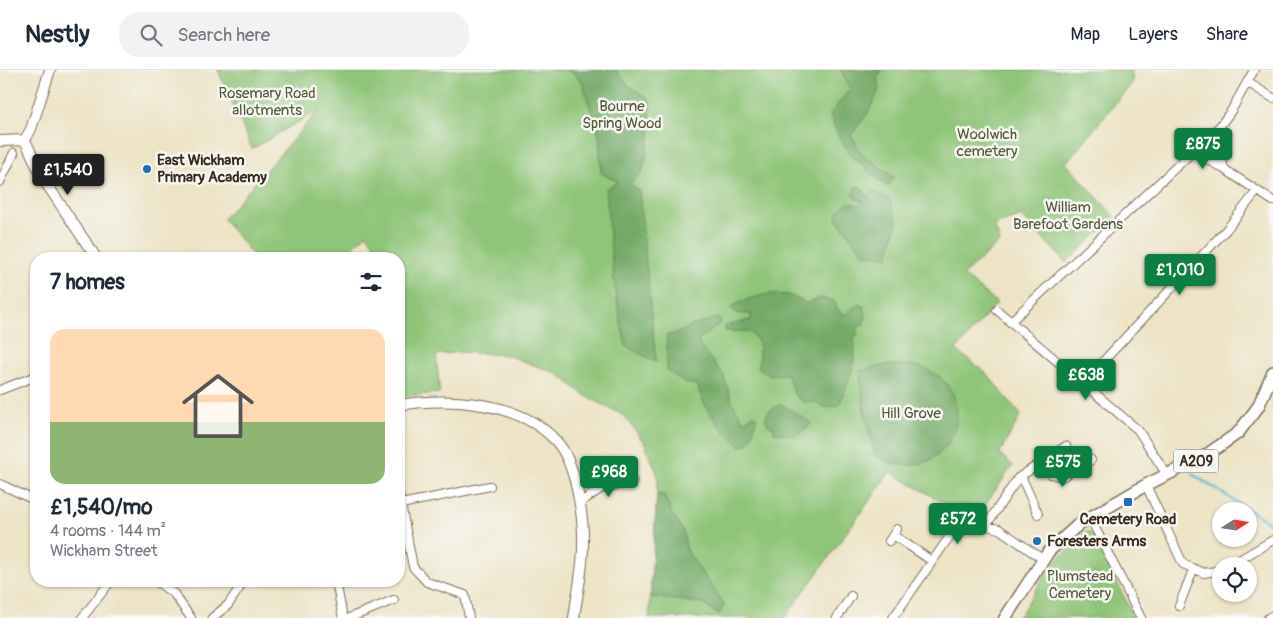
<!DOCTYPE html>
<meta charset="utf-8">
<style>
body{margin:0;font-family:Pangolin,sans-serif;background:#f2f2f3;color:#1f2937;height:100vh;display:flex;flex-direction:column;font-size:19px;white-space:nowrap}
*{box-sizing:border-box;margin:0}
p{font-size:16px;color:#747a83}
.icon{flex:none;width:28px;height:28px;fill:none;stroke:currentColor;stroke-width:2;stroke-linecap:round;stroke-linejoin:round}
.map{position:relative;flex:1;overflow:hidden}
.sheet{position:absolute;left:30px;top:182px;width:375px;height:335px;display:flex;flex-direction:column;background:#fff;border-radius:20px;box-shadow:0 1px 4px #0004}
.sheet>*{flex:none}
.needle{width:32px;rotate:78deg}
.buttons{position:absolute;left:1212px;top:432px;display:grid;gap:10px}
.buttons a{display:grid;place-items:center;width:45px;height:45px;border-radius:50%;background:#fff;box-shadow:0 1px 4px #0004;font-size:25px}
.price{position:absolute;translate:-50% -42px;padding:0 11px;border-radius:5px;background:#0b8043;color:#fff;font-size:16px;line-height:32px;filter:drop-shadow(0 1px 2px #0008)}
.price::after{content:'';position:absolute;left:50%;top:30px;width:15px;height:11px;margin-left:-8px;background:inherit;clip-path:polygon(0 0,100% 0,50% 100%)}
.price.on{background:#222;color:#fff}
ul{padding:0;list-style:none}
li{display:grid;align-content:center;gap:10px;height:265px;padding:0 20px}
li span{display:grid;place-items:center;height:155px;border-radius:15px;color:#555}
li>.icon{margin-inline-start:auto}
span .icon{width:90px;height:90px;fill:#fffc;stroke-width:1}
li b{font-size:21px}
h2{display:flex;justify-content:space-between;align-items:center;height:60px;padding:0 20px;font-size:21px}
header{display:flex;align-items:center;gap:30px;box-sizing:border-box;height:70px;padding:0 25px;background:#fff;border-bottom:1px solid #e0e1e3}
header strong{font-size:24px}
nav{display:flex;gap:28px;margin-inline-start:auto;font-size:18px}
.search{width:350px;height:45px;background:#f2f2f3;display:flex;align-items:center;gap:12px;box-sizing:border-box;padding:0 18px;border-radius:20px;color:#747a83;font-size:19px}
.map>svg:first-child{display:block}
.green{fill:#8fc578;stroke:#65784b}
.forest{fill:#73aa68;stroke:#576a43}
.lines{fill:none;stroke-linecap:round;stroke-linejoin:round}
.stream{stroke:#56b8d5;stroke-width:2.5}
.street-casing{stroke:#796b58;stroke-width:10}
.secondary-casing{stroke:#796b58;stroke-width:12}
.primary-casing{stroke:#796b58;stroke-width:14}
.street{stroke:#fff;stroke-width:8}
.secondary{stroke:#fff;stroke-width:10}
.primary{stroke:#fff;stroke-width:11}
.poi-dot{fill:#1f6fb2;stroke:#f6f6f2;stroke-width:2}
.labels{text-anchor:middle;dominant-baseline:central;stroke-width:5;stroke-linejoin:round;paint-order:stroke}
.shield{fill:#f6f6f2;stroke:#73675e;stroke-width:1}
.shield-label{font-size:14px;font-weight:bold;fill:#3b2a1e}
.park-label{font-size:15px;fill:#545839;stroke:#f6f6f2}
.poi-label{font-size:15px;font-weight:bold;fill:#3b2a1e;stroke:#f6f6f2;text-anchor:start}
</style>
<header>
<strong>Nestly</strong>
<div class="search"><svg class="icon" aria-label="search" viewBox="0 0 24 24"><circle cx="10" cy="10" r="6"/><path d="M15 15l6 6"/></svg>Search here</div>
<nav><a>Map</a><a>Layers</a><a>Share</a></nav>
</header>
<div class="map">
<svg width="1273" height="548" viewBox="0 0 1273 548">
<rect width="100%" height="100%" fill="#f6f6f2"/>
<filter id="ink" filterUnits="userSpaceOnUse"><feTurbulence type="fractalNoise" baseFrequency=".02" numOctaves="2"/><feDisplacementMap in="SourceGraphic" scale="10" xChannelSelector="R" yChannelSelector="G"/><feConvolveMatrix kernelMatrix="1 2 1 2 8 2 1 2 1" color-interpolation-filters="sRGB"/></filter>
<filter id="wash" filterUnits="userSpaceOnUse"><feTurbulence type="fractalNoise" baseFrequency=".0096" numOctaves="4" result="noise"/><feDisplacementMap in="SourceGraphic" scale="20" xChannelSelector="R" yChannelSelector="G"/><feGaussianBlur stdDeviation="1.12" result="paint"/><feColorMatrix in="noise" values="0 0 0 0 0 0 0 0 0 0 0 0 0 0 0 0 0 1.4 0 .05"/><feComposite in="paint" operator="in"/></filter>
<g filter="url(#wash)">
<rect width="100%" height="100%" fill="#ede3c5"/>
<path class="green" d="M218 0H1131L1133 12 1066 93 1115 147 1066 193 1022 146 994 155 1000 172 963 205 997 233 956 280 986 303 1021 345 999 384 1013 395 977 447H969L890 402 785 548H649L658 406 645 374 624 346 584 325 558 304 507 285 459 282 436 285 440 323 399 327V189H384L382 183 366 164 343 189H256L223 149 320 39 252 79Z
M1087 461 1096 467 1134 548H1018L1051 496Z"/>
<path class="forest" d="M568 0H616L629 16 650 30V68L642 102 630 114 639 121 656 292 626 276C613 224 610 172 606 119L618 112 601 103 599 66 582 11Z
M841 0H882L877 8 879 20 868 43 851 65 862 84 894 107 888 117C860 94 841 81 830 44L850 19Z
M856 116 861 117 867 127 874 121 889 129 897 152 888 187 864 184 838 151 837 144C842 134 849 131 859 135L863 130 856 129 853 125Z
M768 224 789 225 807 233 821 228 834 231 838 241 845 245 858 234 864 237 866 246 863 255 856 258 858 263 854 269C858 289 847 316 839 335 829 338 824 339 816 332H804L795 326 787 304 769 305 759 298V272L750 262 725 261V256L751 250V244L736 243 731 237 748 229Z
M718 248 721 252 698 271 701 278 723 304 732 331 744 352 753 345 757 347C753 358 754 376 740 376 722 360 702 339 698 315L684 313 667 300V265L678 263 693 255Z
M885 295C900 295 916 293 930 301 987 330 946 426 875 385L864 340 860 301Z
M781 334 811 353 807 358 795 366 774 362V357L769 356 765 349 769 341Z
M657 424 664 425 672 444 683 461 687 481 724 534 719 545 702 533 650 527Z"/>
<g class="lines">
<path class="stream" d="M1192 404 1273 455"/>
</g>
</g>
<g filter="url(#ink)">
<g class="lines">
<g class="street-casing">
<path id="street" d="M1247 12 1273 28
M1220 56 1221 86 1224 99 1273 131
M1193 81 1224 99
M0 112 14 83
M997 240 1138 360 1167 405
M1010 252 1220 56 1231 41 1254 0
M1082 314 1226 160 1257 121
M0 320 36 306
M1042 392 1051 404 1062 407 1091 390
M1021 406 1038 444
M0 414 36 431
M1146 415 1183 494 1204 503 1221 500
M399 424 413 497 427 512 465 525 469 548
M579 433 602 418 633 412
M401 434 490 416
M1089 446 1141 548
M987 454 1018 408 1066 376
M893 465 932 491
M889 471 897 459
M1229 496 1273 470
M156 511 174 524 191 548
M336 511 343 548
M1179 536 1193 500
M82 548 111 511
M212 548 228 535 244 511
M349 548 394 530
M837 548 851 526
M893 548 961 450 999 459 1044 490
M1268 548 1273 545"/>
</g>
<g class="secondary-casing">
<path id="secondary" d="M25 70 42 107 97 189
M25 70 31 59 50 0
M0 71 25 70
M399 335C448 327 520 331 556 371 576 392 584 448 583 476 583 500 577 524 574 548"/>
</g>
<g class="primary-casing">
<path id="primary" d="M1005 548 1049 481 1079 454 1146 415 1205 386 1238 363 1258 337 1273 302"/>
</g>
<use href="#street" class="street"/>
<use href="#secondary" class="secondary"/>
<use href="#primary" class="primary"/>
</g>
</g>
<g class="poi-dot">
<circle cx="147" cy="99" r="5"/>
<rect x="1123" y="427" width="10" height="10" rx="2.5"/>
<circle cx="1037" cy="471" r="5"/>
</g>
<g class="labels">
<rect class="shield" x="1173.5" y="379.5" width="45" height="23" rx="4"/>
<g class="shield-label">
<text x="1196" y="391">A209</text>
</g>
<g class="park-label">
<text x="267" y="23">Rosemary Road<tspan x="267" dy="17">allotments</tspan></text>
<text x="622" y="36">Bourne<tspan x="622" dy="17">Spring Wood</tspan></text>
<text x="987" y="64">Woolwich<tspan x="987" dy="17">cemetery</tspan></text>
<text x="1068" y="137">William<tspan x="1068" dy="17">Barefoot Gardens</tspan></text>
<text x="911" y="343">Hill Grove</text>
<text x="1080" y="506">Plumstead<tspan x="1080" dy="17">Cemetery</tspan></text>
</g>
<g class="poi-label">
<text x="157" y="90">East Wickham<tspan x="157" dy="17">Primary Academy</tspan></text>
<text x="1128" y="449" text-anchor="middle">Cemetery Road</text>
<text x="1047" y="471">Foresters Arms</text>
</g>
</g>
</svg>
<div class="buttons">
<a><svg class="needle" viewBox="-14 -14 28 28"><path d="M0-13l5 13h-10z" fill="#e53935"/><path d="M0 13l5-13h-10z" fill="#747a83"/></svg></a>
<a><svg class="icon" aria-label="locate" viewBox="0 0 24 24"><circle cx="12" cy="12" r="6"/><path d="M12 2v4M12 18v4M2 12h4M18 12h4"/></svg></a>
</div>
<b class="price" style="left:1203px;top:100px">£875</b>
<b class="price on" style="left:68px;top:126px">£1,540</b>
<b class="price" style="left:1180px;top:226px">£1,010</b>
<b class="price" style="left:1086px;top:331px">£638</b>
<b class="price" style="left:1063px;top:418px">£575</b>
<b class="price" style="left:609px;top:428px">£968</b>
<b class="price" style="left:958px;top:475px">£572</b>
<section class="sheet">
<h2>7 homes<svg class="icon" aria-label="filters" viewBox="0 0 24 24"><path d="M4 7h16M4 17h16"/><circle cx="9" cy="7" r="2"/><circle cx="15" cy="17" r="2"/></svg></h2>
<ul>
<li><span style="background:linear-gradient(#ffd9b3 60%,#8fb573 0)"><svg class="icon" aria-label="home" viewBox="0 0 24 24"><path d="M3 11l9-7 9 7M6 9v11h12V9"/></svg></span><div><b>£1,540/mo</b><p>4 rooms · 144 m²</p><p>Wickham Street</p></div></li>
</ul>
</section>
</div>
